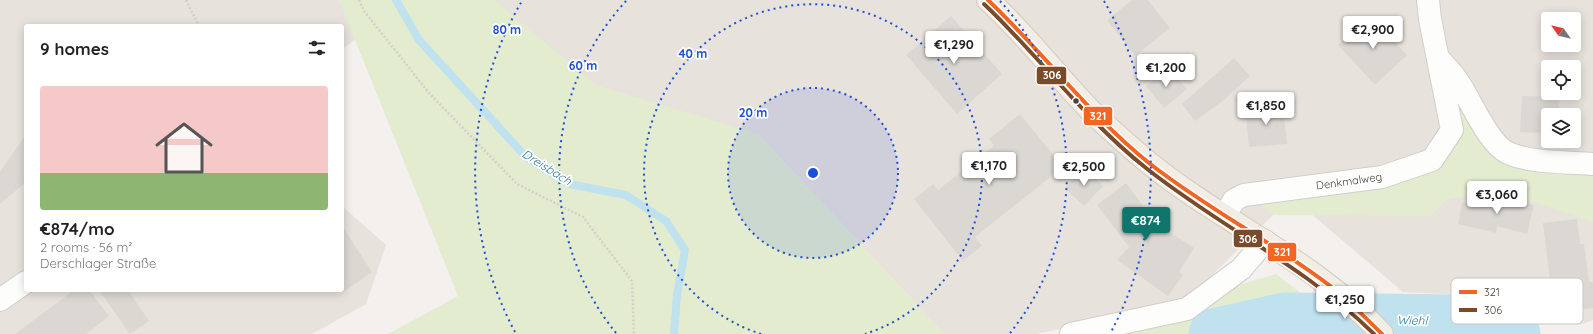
<!DOCTYPE html>
<meta charset="utf-8">
<style>
body{margin:0;font-family:Quicksand,sans-serif;background:#f6f6f6;color:#222;height:100vh;display:flex;flex-direction:column;font-size:15px;white-space:nowrap}
*{box-sizing:border-box;margin:0}
p{font-size:13px;color:#767676}
.icon{flex:none;width:22px;height:22px;fill:none;stroke:currentColor;stroke-width:2;stroke-linecap:round;stroke-linejoin:round}
.map{position:relative;flex:1;overflow:hidden}
.drawer{position:absolute;left:24px;top:24px;width:320px;height:268px;display:flex;flex-direction:column;background:#fff;border-radius:4px;box-shadow:0 2px 10px #0003}
.drawer>*{flex:none}
.needle{width:26px;rotate:304deg}
.controls{position:absolute;left:1541px;top:12px;display:grid;gap:8px}
.controls a{display:grid;place-items:center;width:40px;height:40px;border-radius:4px;background:#fff;box-shadow:0 2px 10px #0003;font-size:20px}
.price{position:absolute;translate:-50% -34px;padding:0 9px;border-radius:4px;background:#fff;color:#222;font-size:13px;line-height:26px;filter:drop-shadow(0 1px 2px #0008)}
.price::after{content:'';position:absolute;left:50%;top:24px;width:12px;height:9px;margin-left:-6px;background:inherit;clip-path:polygon(0 0,100% 0,50% 100%)}
.price.selected{background:#0f766e;color:#fff}
ul{padding:0;list-style:none}
li{display:grid;align-content:center;gap:8px;height:212px;padding:0 16px}
li span{display:grid;place-items:center;height:124px;border-radius:4px;color:#555}
li>.icon{margin-inline-start:auto}
span .icon{width:72px;height:72px;fill:#fffc;stroke-width:1}
li b{font-size:17px}
h2{display:flex;justify-content:space-between;align-items:center;height:48px;padding:0 16px;font-size:17px}
.map>svg:first-child{display:block}
.residential{fill:#e7e2dc;fill-rule:evenodd}
.green{fill:#e3eccf}
.lines{fill:none;stroke-linecap:round;stroke-linejoin:round}
.stream{stroke:#c0e1ee;stroke-width:8}
.river{stroke:#c0e1ee;stroke-width:51}
.building{fill:#dbd8d4}
.minor-casing{stroke:#d1cecb;stroke-width:24}
.major-casing{stroke:#d5cbbc;stroke-width:24}
.path{stroke:#d3d0cc;stroke-width:2.5;stroke-dasharray:2 2;stroke-linecap:butt}
.minor{stroke:#fdfdfc;stroke-width:22}
.major{stroke:#f2ede5;stroke-width:22}
.bus-1-casing{stroke:#fff;stroke-width:7}
.bus-2-casing{stroke:#fff;stroke-width:7}
.bus-1{stroke:#f26522;stroke-width:4}
.bus-2{stroke:#7a4b2a;stroke-width:4}
.ring{fill:none;stroke:#1d4ed8;stroke-width:2;stroke-dasharray:2 4}
.bus-dot{fill:#4a4139;stroke:#fff;stroke-width:1.5}
.labels{text-anchor:middle;dominant-baseline:central;stroke-width:3.5;stroke-linejoin:round;paint-order:stroke}
.street-label{font-size:11px;fill:#4a4139;stroke:#fff}
.water-label{font-size:12px;font-style:italic;fill:#2e799c;stroke:#fff}
.key{fill:#fff;stroke:#c9c6c4;stroke-width:1}
.key-label{font-size:11px;fill:#4a4139}
.centre{fill:#1d4ed8;stroke:#fff;stroke-width:2}
.ring-label{font-size:12px;text-anchor:middle;font-weight:bold;fill:#1d4ed8;stroke:#fff;stroke-width:3.5;stroke-linejoin:round;paint-order:stroke}
.line-badge{stroke:#fff;stroke-width:1.5}
.badge-label{font-size:11px;text-anchor:middle;font-weight:bold;fill:#fff}
</style>
<div class="map">
<svg width="1593" height="334" viewBox="0 0 1593 334">
<rect width="100%" height="100%" fill="#f3f0ed"/>
<path class="residential" d="M0 0H346L365 33 342 49V26H26V290H342V206L386 245 366 304 312 334H0Z
M427 0H1593V320L1580 325 1505 297 1403 292 1309 212 1273 215 1199 288 1177 303 1036 334H944L758 134 557 118ZM1548 19H1574V45H1548ZM1548 67H1574V93H1548ZM1548 115H1574V141H1548Z"/>
<path class="green" d="M339 0H494L596 85 758 134 944 334H388L458 296Z
M1449 84 1482 137 1593 169V222L1536 203 1484 190 1445 201 1430 216 1274 215 1263 208 1262 204 1264 201 1447 150Z
M1276 274 1323 310 1350 334H1071Z"/>
<g class="lines">
<path class="stream" d="M396 0 419 40 526 157 569 184 626 195 666 221 685 250 677 295 674 334"/>
<path class="river" d="M1214 334 1285 318 1457 320 1515 334"/>
</g>
<path class="building" d="M1132 0H1148L1170 28 1135 56 1107 20Z
M951 16 1002 74 957 114 906 55Z
M1370 16 1407 55 1375 85 1338 45Z
M1234 58 1250 76 1224 100 1195 121 1182 104Z
M1168 67 1187 89 1164 108 1146 86Z
M1522 96 1560 97 1559 109 1578 110 1577 133H1574V115H1548V133L1520 132Z
M1283 104 1287 144 1249 147 1245 107Z
M1020 114 1063 167 975 237 982 246 963 261 914 199 933 184 938 190 994 146 989 139Z
M26 134V182L0 204V172Z
M1084 168 1103 186 1084 206 1065 188Z
M1126 183 1157 224 1194 248 1179 272 1183 275 1168 296 1117 260 1129 247 1097 205Z
M1492 194 1534 205 1527 234 1497 226 1496 233 1458 224 1462 202 1473 205 1474 198 1490 202Z
M1577 219 1580 244H1584L1589 282H1593V308L1554 312 1543 223Z
M342 226 372 272 342 293Z
M74 290H89L109 316 86 334H15Z
M99 290H128L149 321 130 334Z"/>
<g class="lines">
<g class="minor-casing">
<path id="minor" d="M1439 59C1445 66 1452 72 1457 80 1470 98 1488 144 1508 153 1531 163 1567 162 1593 164
M1225 215 1234 200 1244 195 1382 177 1432 160 1452 130 1430 19 1428 0
M0 300 26 282
M1071 334 1187 309 1241 269 1265 241"/>
</g>
<g class="major-casing">
<path id="major" d="M988 0C1027 35 1058 78 1095 115 1112 131 1131 148 1149 163 1224 224 1316 261 1382 334"/>
</g>
<path class="path" d="M186 0 199 26
M359 0 364 11 429 93 517 184 583 217 632 281 634 334"/>
<use href="#minor" class="minor"/>
<use href="#major" class="major"/>
<g class="bus-1-casing">
<path id="bus-1" d="M988 0C1044 53 1089 115 1149 163 1206 208 1271 241 1329 285 1348 300 1365 317 1382 334"/>
</g>
<g class="bus-2-casing">
<path id="bus-2" d="M984 4C1040 57 1085 120 1146 168 1220 227 1306 267 1374 334"/>
</g>
<use href="#bus-1" class="bus-1"/>
<use href="#bus-2" class="bus-2"/>
</g>
<circle cx="813" cy="173" r="85" fill="#1d4ed8" fill-opacity=".12"/>
<g class="ring">
<circle cx="813" cy="173" r="85"/>
<path d="M761 334A169 169 0 1 1 865 334"/>
<path d="M616 333A254 254 0 0 1 626 1M1000 1A254 254 0 0 1 1010 333"/>
<path d="M515 332A338 338 0 0 1 522 1M1104 1A338 338 0 0 1 1111 332"/>
</g>
<circle class="bus-dot" cx="1076" cy="101" r="3.5"/>
<g class="labels">
<g class="street-label">
<text transform="translate(1349 181) rotate(-8)">Denkmalweg</text>
</g>
<g class="water-label">
<text transform="translate(547 167) rotate(32)">Dreisbach</text>
<text transform="translate(1412 320) rotate(1)">Wiehl</text>
</g>
</g>
<rect x="1451" y="278" width="132" height="46" rx="6" class="key"/>
<rect x="1459" y="290" width="18" height="4" fill="#f26522"/>
<rect x="1459" y="308" width="18" height="4" fill="#7a4b2a"/>
<g class="key-label">
<text x="1484" y="296">321</text>
<text x="1484" y="314">306</text>
</g>
<circle cx="813" cy="173" r="6" class="centre"/>
<g class="ring-label">
<text x="507" y="34">80 m</text>
<text x="693" y="58">40 m</text>
<text x="583" y="70">60 m</text>
<text x="753" y="117">20 m</text>
</g>
<g class="line-badge">
<rect x="1036" y="66" width="31" height="19" rx="4" fill="#7a4b2a"/>
<rect x="1083" y="106" width="30" height="20" rx="4" fill="#f26522"/>
<rect x="1233" y="229" width="30" height="19" rx="4" fill="#7a4b2a"/>
<rect x="1267" y="242" width="30" height="20" rx="4" fill="#f26522"/>
</g>
<g class="badge-label">
<text x="1052" y="79">306</text>
<text x="1098" y="120">321</text>
<text x="1248" y="243">306</text>
<text x="1282" y="256">321</text>
</g>
</svg>
<div class="controls">
<a><svg class="needle" viewBox="-14 -14 28 28"><path d="M0-13l5 13h-10z" fill="#e53935"/><path d="M0 13l5-13h-10z" fill="#767676"/></svg></a>
<a><svg class="icon" aria-label="locate" viewBox="0 0 24 24"><circle cx="12" cy="12" r="6"/><path d="M12 2v4M12 18v4M2 12h4M18 12h4"/></svg></a>
<a><svg class="icon" aria-label="layers" viewBox="0 0 24 24"><path d="M12 4l9 5-9 5-9-5zM3 14l9 5 9-5"/></svg></a>
</div>
<b class="price" style="left:1373px;top:50px">€2,900</b>
<b class="price" style="left:954px;top:65px">€1,290</b>
<b class="price" style="left:1166px;top:88px">€1,200</b>
<b class="price" style="left:1266px;top:126px">€1,850</b>
<b class="price" style="left:989px;top:186px">€1,170</b>
<b class="price" style="left:1084px;top:187px">€2,500</b>
<b class="price" style="left:1497px;top:215px">€3,060</b>
<b class="price selected" style="left:1146px;top:241px">€874</b>
<b class="price" style="left:1345px;top:320px">€1,250</b>
<section class="drawer">
<h2>9 homes<svg class="icon" aria-label="filters" viewBox="0 0 24 24"><path d="M4 7h16M4 17h16"/><circle cx="9" cy="7" r="2"/><circle cx="15" cy="17" r="2"/></svg></h2>
<ul>
<li><span style="background:linear-gradient(#f6c9c9 70%,#8fb573 0)"><svg class="icon" aria-label="home" viewBox="0 0 24 24"><path d="M3 11l9-7 9 7M6 9v11h12V9"/></svg></span><div><b>€874/mo</b><p>2 rooms · 56 m²</p><p>Derschlager Straße</p></div></li>
</ul>
</section>
</div>
